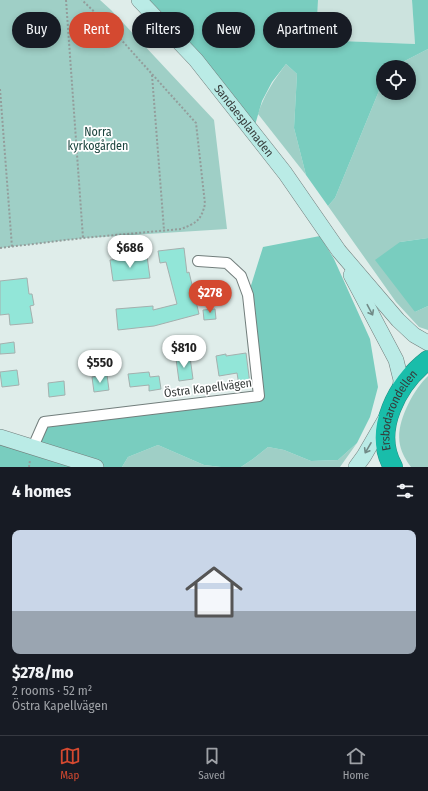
<!DOCTYPE html>
<meta charset="utf-8">
<style>
body{margin:0;font-family:"Fira Sans Condensed",sans-serif;background:#20242c;color:#f1f3f6;height:100vh;display:flex;flex-direction:column;font-size:15px;white-space:nowrap}
*{box-sizing:border-box;margin:0}
p{font-size:13px;color:#9ea1a6}
.icon{flex:none;width:22px;height:22px;fill:none;stroke:currentColor;stroke-width:2;stroke-linecap:round;stroke-linejoin:round}
.map{position:relative;height:467px;overflow:hidden}
.drawer{display:flex;flex-direction:column;background:#171b24;flex:1}
.drawer>*{flex:none}
.guide{position:absolute;left:12px;top:12px;width:404px;height:36px;display:flex;gap:8px}
.tools{position:absolute;left:376px;top:60px;display:grid;gap:8px}
.tools a{display:grid;place-items:center;width:40px;height:40px;border-radius:50%;background:#171b24;box-shadow:0 2px 6px #0003;font-size:20px}
.price{position:absolute;translate:-50% -34px;padding:0 9px;border-radius:14px;background:#fff;color:#222;font-size:13px;line-height:26px;filter:drop-shadow(0 1px 2px #0008)}
.price::after{content:'';position:absolute;left:50%;top:24px;width:12px;height:9px;margin-left:-6px;background:inherit;clip-path:polygon(0 0,100% 0,50% 100%)}
.price.on{background:#d44930;color:#fff}
ul{padding:0;list-style:none}
li{display:grid;align-content:center;gap:8px;height:212px;padding:0 12px}
li+li{border-top:1px solid #363941}
li span{display:grid;place-items:center;height:124px;border-radius:8px;color:#555}
li>.icon{margin-inline-start:auto}
span .icon{width:72px;height:72px;fill:#fffc;stroke-width:1}
li b{font-size:17px}
h2{display:flex;justify-content:space-between;align-items:center;height:48px;padding:0 12px;font-size:17px}
.chip{padding:0 14px;border-radius:18px;background:#171b24;box-shadow:0 2px 6px #0003;font-size:14px;line-height:36px}
.chip.on{background:#d44930;color:#fff}
.menu{display:flex;justify-content:space-around;align-items:center;height:56px;border-top:1px solid #363941;background:#171b24;font-size:11px;color:#9ea1a6}
.menu a{display:grid;justify-items:center;gap:2px}
.menu .on{color:#d44930}
.map>svg:first-child{display:block}
.built{fill:#cce3de}
.green{fill:#9fcfc6}
.forest{fill:#79cdbf}
.building{fill:#92e6d8;stroke:#a4b0ae}
.lines{fill:none;stroke-linecap:round;stroke-linejoin:round}
.street-casing{stroke:#727e7c;stroke-width:12}
.secondary-casing{stroke:#727e7c;stroke-width:16}
.highway-casing{stroke:#239083;stroke-width:20}
.path{stroke:#939d9b;stroke-width:2;stroke-dasharray:2 2;stroke-linecap:butt}
.street{stroke:#fff;stroke-width:10}
.secondary{stroke:#baebe6;stroke-width:15}
.highway{stroke:#19bdaa;stroke-width:19}
.oneway{stroke:#718a87}
.labels{text-anchor:middle;dominant-baseline:central;stroke-width:3.5;stroke-linejoin:round;paint-order:stroke}
.street-label{font-size:12px;fill:#363b3a;stroke:#fff}
.park-label{font-size:12px;fill:#1c443e;stroke:#fff}
</style>
<div class="map">
<svg width="428" height="467" viewBox="0 0 428 467">
<rect width="100%" height="100%" fill="#dfedea"/>
<path class="built" d="M318 0H412L415 44 316 40Z"/>
<path class="green" d="M0 0H100L111 10 214 120 227 229 84 238 0 248Z
M428 49V238L400 242 415 312 428 306V330L419 327 396 302 328 206 335 198 383 81V93H409V67H393Z
M286 64 297 74 294 128 306 175 258 114C264 95 274 80 286 64Z
M428 376V467H411C406 460 402 454 400 445 395 424 413 390 428 376Z
M357 443 340 467H241L253 459 268 447 284 450 311 461 338 460Z
M158 445 204 465 221 467H122L128 457Z"/>
<path class="forest" d="M139 0H318L316 40 415 44 412 0H428V49L393 67H383V81L335 198 328 206 306 175 294 128 297 74 286 64 272 82 262 101 253 132Z
M320 236 334 259 370 339 378 387 370 417 357 443 338 460 311 461 284 450 268 447 253 459 241 467H221L204 465 158 445 128 457 122 467H0V437L33 447 44 422 259 396 248 295 263 247Z
M428 238V306L415 312 375 260 400 242Z"/>
<path class="building" d="M184 248 187 273 189 272 199 314 154 326 118 330 116 309 153 306V310L177 304 166 262 160 263 158 251Z
M147 256 150 278 113 281 110 260Z
M27 278 29 294H32L34 305 30 306 33 323 10 325 9 314 0 315V281Z
M215 309 216 319 204 320 203 310Z
M14 342 15 353 0 354V344Z
M246 353 250 384 239 385 237 373 219 376 216 356 226 354V356Z
M190 357 193 379 179 381 176 359Z
M17 370 19 385 2 387 0 372Z
M149 372 150 377 159 376 161 389 149 391V385L130 387 128 374Z
M107 375 109 390 94 392 92 377Z
M64 381 65 395 49 397 48 383Z"/>
<g class="lines">
<g class="street-casing">
<path id="street" d="M33 447 44 422 259 396 248 295 241 276 227 263 198 261"/>
</g>
<g class="secondary-casing">
<g id="secondary">
<path id="s1" d="M139 0 196 60 285 173 339 251 398 320 414 335 428 343"/>
<path d="M351 275 396 360 401 380 400 391"/>
<path d="M0 437 96 467"/>
<path d="M356 467 364 456 386 418"/>
</g>
</g>
<g class="highway-casing">
<g id="highway">
<path id="s2" d="M393 467C372 430 398 383 428 360"/>
</g>
</g>
<path class="path" d="M66 0 83 238
M152 75 164 230
M0 89 12 247
M0 248 83 238 181 229C196 223 201 221 205 204L196 123 108 25 82 0
M29 467 30 460"/>
<use href="#street" class="street"/>
<use href="#secondary" class="secondary"/>
<use href="#highway" class="highway"/>
</g>
<defs><path id="oneway-shaft" d="M-6 0H5M1.5-3L5.5 0L1.5 3" fill="none" stroke-width="1.6" stroke-linecap="round" stroke-linejoin="round"/></defs>
<g class="oneway">
<use href="#oneway-shaft" transform="translate(370 310) rotate(62)"/>
<use href="#oneway-shaft" transform="translate(368 448) rotate(120)"/>
</g>
<g class="labels">
<g class="street-label">
<text stroke="none"><textPath href="#s1" startOffset="160">Sandaesplanaden</textPath></text>
<text transform="translate(208 388) rotate(-7)">Östra Kapellvägen</text>
<text stroke="none"><textPath href="#s2" startOffset="61">Ersbodarondellen</textPath></text>
</g>
<g class="park-label">
<text x="98" y="132">Norra<tspan x="98" dy="14">kyrkogården</tspan></text>
</g>
</g>
</svg>
<div class="tools">
<a><svg class="icon" aria-label="locate" viewBox="0 0 24 24"><circle cx="12" cy="12" r="6"/><path d="M12 2v4M12 18v4M2 12h4M18 12h4"/></svg></a>
</div>
<b class="price" style="left:130px;top:269px">$686</b>
<b class="price on" style="left:210px;top:314px">$278</b>
<b class="price" style="left:184px;top:369px">$810</b>
<b class="price" style="left:100px;top:384px">$550</b>
<div class="guide">
<a class="chip">Buy</a>
<a class="chip on">Rent</a>
<a class="chip">Filters</a>
<a class="chip">New</a>
<a class="chip">Apartment</a>
</div>
</div>
<section class="drawer">
<h2>4 homes<svg class="icon" aria-label="filters" viewBox="0 0 24 24"><path d="M4 7h16M4 17h16"/><circle cx="9" cy="7" r="2"/><circle cx="15" cy="17" r="2"/></svg></h2>
<ul>
<li><span style="background:linear-gradient(#c9d6e8 65%,#9aa5b1 0)"><svg class="icon" aria-label="home" viewBox="0 0 24 24"><path d="M3 11l9-7 9 7M6 9v11h12V9"/></svg></span><div><b>$278/mo</b><p>2 rooms · 52 m²</p><p>Östra Kapellvägen</p></div></li>
</ul>
</section>
<nav class="menu">
<a class="on"><svg class="icon" aria-label="map" viewBox="0 0 24 24"><path d="M3 6l6-2 6 2 6-2v14l-6 2-6-2-6 2zM9 4v14M15 6v14"/></svg>Map</a>
<a><svg class="icon" aria-label="saved" viewBox="0 0 24 24"><path d="M7 4h10v16l-5-4-5 4z"/></svg>Saved</a>
<a><svg class="icon" aria-label="home" viewBox="0 0 24 24"><path d="M3 11l9-7 9 7M6 9v11h12V9"/></svg>Home</a>
</nav>
